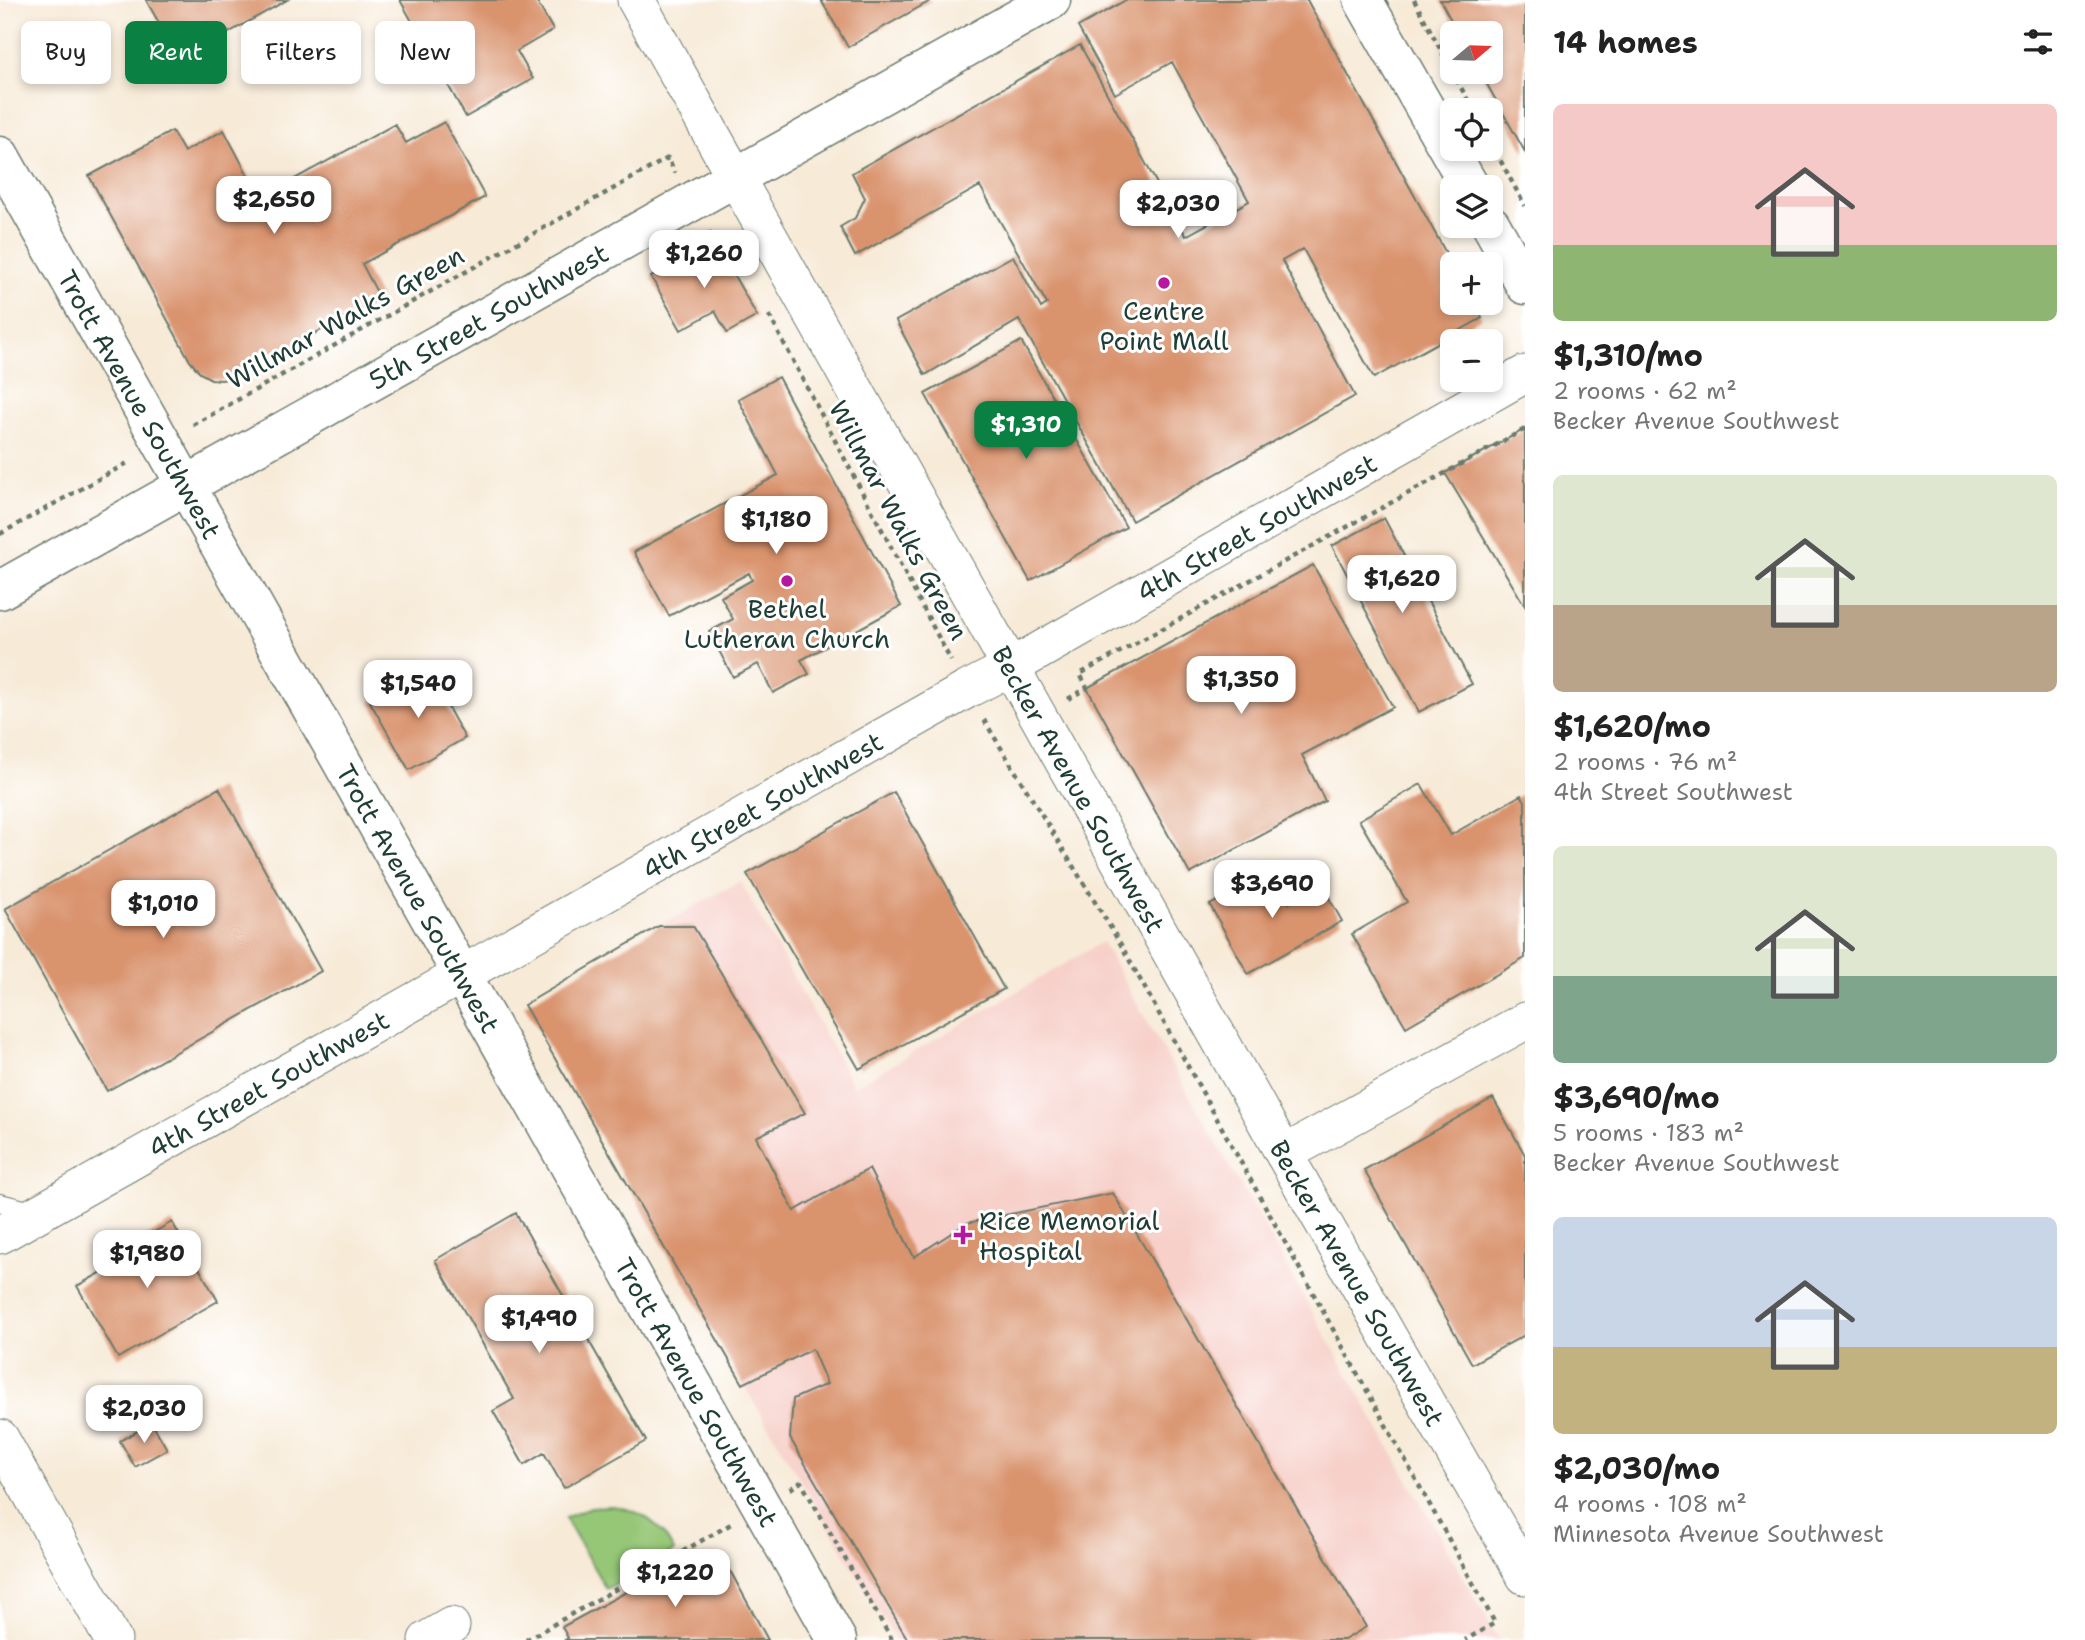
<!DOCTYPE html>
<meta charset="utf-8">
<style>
body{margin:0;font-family:"Shantell Sans",sans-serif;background:#f6f6f6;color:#222;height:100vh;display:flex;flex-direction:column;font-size:26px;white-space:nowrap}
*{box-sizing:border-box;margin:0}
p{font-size:23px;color:#767676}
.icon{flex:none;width:38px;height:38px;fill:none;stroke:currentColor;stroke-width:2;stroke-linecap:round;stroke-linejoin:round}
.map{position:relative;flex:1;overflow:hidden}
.drawer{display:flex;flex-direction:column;background:#fff;width:560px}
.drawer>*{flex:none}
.guide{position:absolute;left:21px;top:21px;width:665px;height:63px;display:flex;gap:14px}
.needle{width:46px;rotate:71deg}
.tools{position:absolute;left:1440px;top:21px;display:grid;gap:14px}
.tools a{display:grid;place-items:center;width:63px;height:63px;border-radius:10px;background:#fff;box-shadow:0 4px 10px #0003;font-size:35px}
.price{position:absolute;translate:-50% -60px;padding:0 16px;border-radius:14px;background:#fff;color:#222;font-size:23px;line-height:46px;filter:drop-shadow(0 2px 4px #0008)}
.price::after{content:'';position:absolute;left:50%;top:42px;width:21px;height:16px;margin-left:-10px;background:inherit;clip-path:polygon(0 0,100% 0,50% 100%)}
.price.current{background:#0b8043;color:#fff}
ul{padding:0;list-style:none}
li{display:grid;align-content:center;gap:14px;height:371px;padding:0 28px}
li span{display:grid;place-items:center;height:217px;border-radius:10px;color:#555}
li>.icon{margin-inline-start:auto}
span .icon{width:126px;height:126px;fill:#fffc;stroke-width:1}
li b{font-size:30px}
h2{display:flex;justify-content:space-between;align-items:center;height:84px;padding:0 28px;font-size:30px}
.tag{padding:0 24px;border-radius:10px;background:#fff;box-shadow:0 4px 10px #0003;font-size:24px;line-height:63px}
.tag.current{background:#0b8043;color:#fff}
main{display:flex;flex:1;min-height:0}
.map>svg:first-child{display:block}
.built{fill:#f7d0ca}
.green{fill:#96c777;stroke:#5a8256;stroke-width:2}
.building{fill:#d9936d}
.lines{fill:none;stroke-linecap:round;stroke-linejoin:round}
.service-casing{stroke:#6b7a6d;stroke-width:20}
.minor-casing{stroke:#6b7a6d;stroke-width:39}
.tertiary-casing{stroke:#6b7a6d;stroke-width:41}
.path{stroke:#6b7a6d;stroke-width:4.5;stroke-dasharray:5 5;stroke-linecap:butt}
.service{stroke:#fff;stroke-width:18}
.minor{stroke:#fff;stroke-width:37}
.tertiary{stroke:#fff;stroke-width:38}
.poi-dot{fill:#b5179e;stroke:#fff;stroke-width:2.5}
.labels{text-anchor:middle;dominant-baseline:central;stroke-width:6;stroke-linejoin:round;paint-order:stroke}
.poi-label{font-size:26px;fill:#1f3d34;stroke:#fff}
.street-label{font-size:26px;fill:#1f3d34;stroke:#fff}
</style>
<main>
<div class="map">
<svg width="1525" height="1640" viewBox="0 0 1525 1640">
<rect width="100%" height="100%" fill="#fff"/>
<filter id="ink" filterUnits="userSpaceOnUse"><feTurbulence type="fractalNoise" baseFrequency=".0143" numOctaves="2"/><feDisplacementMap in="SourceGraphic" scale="14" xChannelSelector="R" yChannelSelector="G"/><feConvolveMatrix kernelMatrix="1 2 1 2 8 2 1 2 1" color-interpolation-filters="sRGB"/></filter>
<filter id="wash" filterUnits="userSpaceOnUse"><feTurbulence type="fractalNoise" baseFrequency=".00686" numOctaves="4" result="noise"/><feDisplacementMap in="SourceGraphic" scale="28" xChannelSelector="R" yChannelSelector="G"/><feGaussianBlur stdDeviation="1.57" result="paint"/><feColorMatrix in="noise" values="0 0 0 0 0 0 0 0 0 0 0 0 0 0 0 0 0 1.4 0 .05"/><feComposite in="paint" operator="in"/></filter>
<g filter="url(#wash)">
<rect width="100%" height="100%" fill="#f7ead7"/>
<path class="built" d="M740 881 854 1087 1102 942 1499 1640H896L743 1384 524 1005 659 926Z"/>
<path class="green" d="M612 1506C643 1510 660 1524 674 1551L606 1589 565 1518 591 1507Z"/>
<g id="blocks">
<path class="building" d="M146 0H287L180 60Z
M400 0H536L553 30 517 51 533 79 466 117Z
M821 0H932L848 47Z
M1126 0H1307L1452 264V303H1474L1482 318 1374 378 1303 249 1282 261 1355 396 1132 521 1019 320 925 375 896 321 1013 256 1041 308 1047 304 980 186 855 256 840 227 855 218 865 198 852 173 1080 45 1186 236 1249 201 1172 62 1115 94 1078 27Z
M1440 0H1525V152L1480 72H1491V33H1458Z
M444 122 485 197 362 264 380 298 233 378 221 380 211 379 200 373 190 361 89 176 172 131 184 152 224 130 260 198 395 124 406 143Z
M715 242 757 316 727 333 715 311 681 330 651 277Z
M1021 341 1126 527 1030 581 925 394Z
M778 377 901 606 801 660 809 674 773 693 758 664 733 677 709 632 733 619 721 597 752 580 749 573 669 616 634 552 778 475 738 399Z
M1525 429V606L1445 473Z
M1384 518 1472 684 1419 712 1332 546Z
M1313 565 1393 707 1302 755 1325 801 1190 874 1087 688Z
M427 670 465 738 409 770 370 702Z
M1421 784 1451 835 1521 795 1525 801V958L1406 1027 1352 934 1407 902 1359 820Z
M219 788 321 971 107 1091 5 909Z
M894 792 1004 989 859 1069 747 874Z
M1271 871 1289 903 1321 884 1342 921 1248 974 1210 905Z
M659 926H693L805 1113 756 1137 794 1211 869 1169 914 1257 967 1223 1113 1193 1366 1627 1344 1640H908L790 1438 793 1399 827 1384 812 1349 743 1384 524 1005Z
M1493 1098 1525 1155V1335L1472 1364 1364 1170Z
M516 1213 646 1441 564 1488 544 1453 524 1465 493 1411 514 1399 435 1260Z
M172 1222 218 1301 118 1358 77 1286 108 1269 103 1261Z
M152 1423 167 1449 135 1467 120 1441Z
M696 1554 703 1567 722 1556 768 1640H565L568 1638 562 1627Z"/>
</g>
</g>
<g filter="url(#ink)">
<use href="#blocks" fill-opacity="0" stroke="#6b7a6d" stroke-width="2"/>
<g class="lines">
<g class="service-casing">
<path id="service" d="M0 1203 36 1212"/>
</g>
<g class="minor-casing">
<g id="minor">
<path id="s1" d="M636 0 1284 1154 1525 1576"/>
<path d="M1284 1154 1525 1021"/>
<path id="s2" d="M0 1235 968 689 1011 667 1525 374"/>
<path d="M0 1438 113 1640"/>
<path d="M427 1640 451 1626"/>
</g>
</g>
<g class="tertiary-casing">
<g id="tertiary">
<path d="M1363 0 1470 187"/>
<path id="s3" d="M0 156 837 1640"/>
<path d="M1491 225 1525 285"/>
<path id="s4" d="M0 590 1051 0"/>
</g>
</g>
<path class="path" d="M1414 0 1473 110
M1491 143 1525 206
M709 232 715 242 730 239 731 242
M769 315 951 661
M193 425 668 158 675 173
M0 534 131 461
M1068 699 1087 688 1080 674 1525 429
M984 720 1120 943 1495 1623 1465 1640
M790 1489 801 1482 892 1640
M526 1640 731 1524"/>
<use href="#service" class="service"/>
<use href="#minor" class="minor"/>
<use href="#tertiary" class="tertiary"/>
</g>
</g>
<g class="poi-dot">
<circle cx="1164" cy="283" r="7"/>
<circle cx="787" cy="581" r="7"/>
<path d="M959.5 1224.5h7v7h7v7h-7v7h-7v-7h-7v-7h7z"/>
</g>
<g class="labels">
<g class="poi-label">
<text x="1164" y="310">Centre<tspan x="1164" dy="30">Point Mall</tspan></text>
<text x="787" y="608">Bethel<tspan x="787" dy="30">Lutheran Church</tspan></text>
<text x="979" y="1220" text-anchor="start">Rice Memorial<tspan x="979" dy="30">Hospital</tspan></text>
</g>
<g class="street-label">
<text stroke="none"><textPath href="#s4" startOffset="560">5th Street Southwest</textPath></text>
<text transform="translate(345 317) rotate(-29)">Willmar Walks Green</text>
<text stroke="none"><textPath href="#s3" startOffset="285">Trott Avenue Southwest</textPath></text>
<text transform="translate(899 520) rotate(62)">Willmar Walks Green</text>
<text stroke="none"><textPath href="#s2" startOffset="1442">4th Street Southwest</textPath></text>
<text stroke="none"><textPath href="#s1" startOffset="905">Becker Avenue Southwest</textPath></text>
<text stroke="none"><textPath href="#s2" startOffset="875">4th Street Southwest</textPath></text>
<text stroke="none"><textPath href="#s3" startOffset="852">Trott Avenue Southwest</textPath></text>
<text stroke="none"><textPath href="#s2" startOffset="308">4th Street Southwest</textPath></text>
<text stroke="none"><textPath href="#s1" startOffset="1472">Becker Avenue Southwest</textPath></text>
<text stroke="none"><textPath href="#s3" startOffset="1419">Trott Avenue Southwest</textPath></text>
</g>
</g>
</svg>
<div class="tools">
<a><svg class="needle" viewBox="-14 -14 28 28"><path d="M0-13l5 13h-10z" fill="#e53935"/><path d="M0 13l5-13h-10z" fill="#767676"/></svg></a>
<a><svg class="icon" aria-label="locate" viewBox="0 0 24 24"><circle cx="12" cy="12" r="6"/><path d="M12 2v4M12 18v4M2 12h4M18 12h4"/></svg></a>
<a><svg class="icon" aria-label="layers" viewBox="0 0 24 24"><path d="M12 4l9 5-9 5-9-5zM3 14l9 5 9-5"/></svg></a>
<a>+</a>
<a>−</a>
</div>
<b class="price" style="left:274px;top:236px">$2,650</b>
<b class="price" style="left:1178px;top:240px">$2,030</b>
<b class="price" style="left:704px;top:290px">$1,260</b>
<b class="price current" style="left:1026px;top:461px">$1,310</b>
<b class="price" style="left:776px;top:556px">$1,180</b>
<b class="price" style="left:1402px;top:615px">$1,620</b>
<b class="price" style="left:1241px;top:716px">$1,350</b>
<b class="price" style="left:418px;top:720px">$1,540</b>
<b class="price" style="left:1272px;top:920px">$3,690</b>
<b class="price" style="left:163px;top:940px">$1,010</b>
<b class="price" style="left:147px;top:1290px">$1,980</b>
<b class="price" style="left:539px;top:1355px">$1,490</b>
<b class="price" style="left:144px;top:1445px">$2,030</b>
<b class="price" style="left:675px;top:1609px">$1,220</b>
<div class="guide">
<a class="tag">Buy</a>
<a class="tag current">Rent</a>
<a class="tag">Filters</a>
<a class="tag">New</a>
</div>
</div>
<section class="drawer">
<h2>14 homes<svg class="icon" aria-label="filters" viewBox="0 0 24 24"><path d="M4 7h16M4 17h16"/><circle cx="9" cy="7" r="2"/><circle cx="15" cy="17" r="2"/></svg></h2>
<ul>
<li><span style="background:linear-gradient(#f6c9c9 65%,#8fb573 0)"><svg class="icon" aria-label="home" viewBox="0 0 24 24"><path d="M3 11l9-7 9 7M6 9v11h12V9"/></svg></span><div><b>$1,310/mo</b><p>2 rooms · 62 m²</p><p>Becker Avenue Southwest</p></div></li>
<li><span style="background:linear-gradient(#dfe7d0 60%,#b9a48a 0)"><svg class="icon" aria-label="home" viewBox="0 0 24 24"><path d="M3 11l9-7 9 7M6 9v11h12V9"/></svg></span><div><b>$1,620/mo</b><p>2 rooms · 76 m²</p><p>4th Street Southwest</p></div></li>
<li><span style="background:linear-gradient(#dfe7d0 60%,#7fa58c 0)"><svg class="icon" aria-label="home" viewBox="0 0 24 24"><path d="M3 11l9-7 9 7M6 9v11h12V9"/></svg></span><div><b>$3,690/mo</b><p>5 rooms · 183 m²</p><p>Becker Avenue Southwest</p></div></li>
<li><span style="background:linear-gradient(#c9d6e8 60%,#c2b280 0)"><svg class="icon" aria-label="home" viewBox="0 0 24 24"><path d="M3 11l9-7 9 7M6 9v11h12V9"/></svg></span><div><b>$2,030/mo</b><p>4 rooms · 108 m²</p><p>Minnesota Avenue Southwest</p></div></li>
</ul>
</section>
</main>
